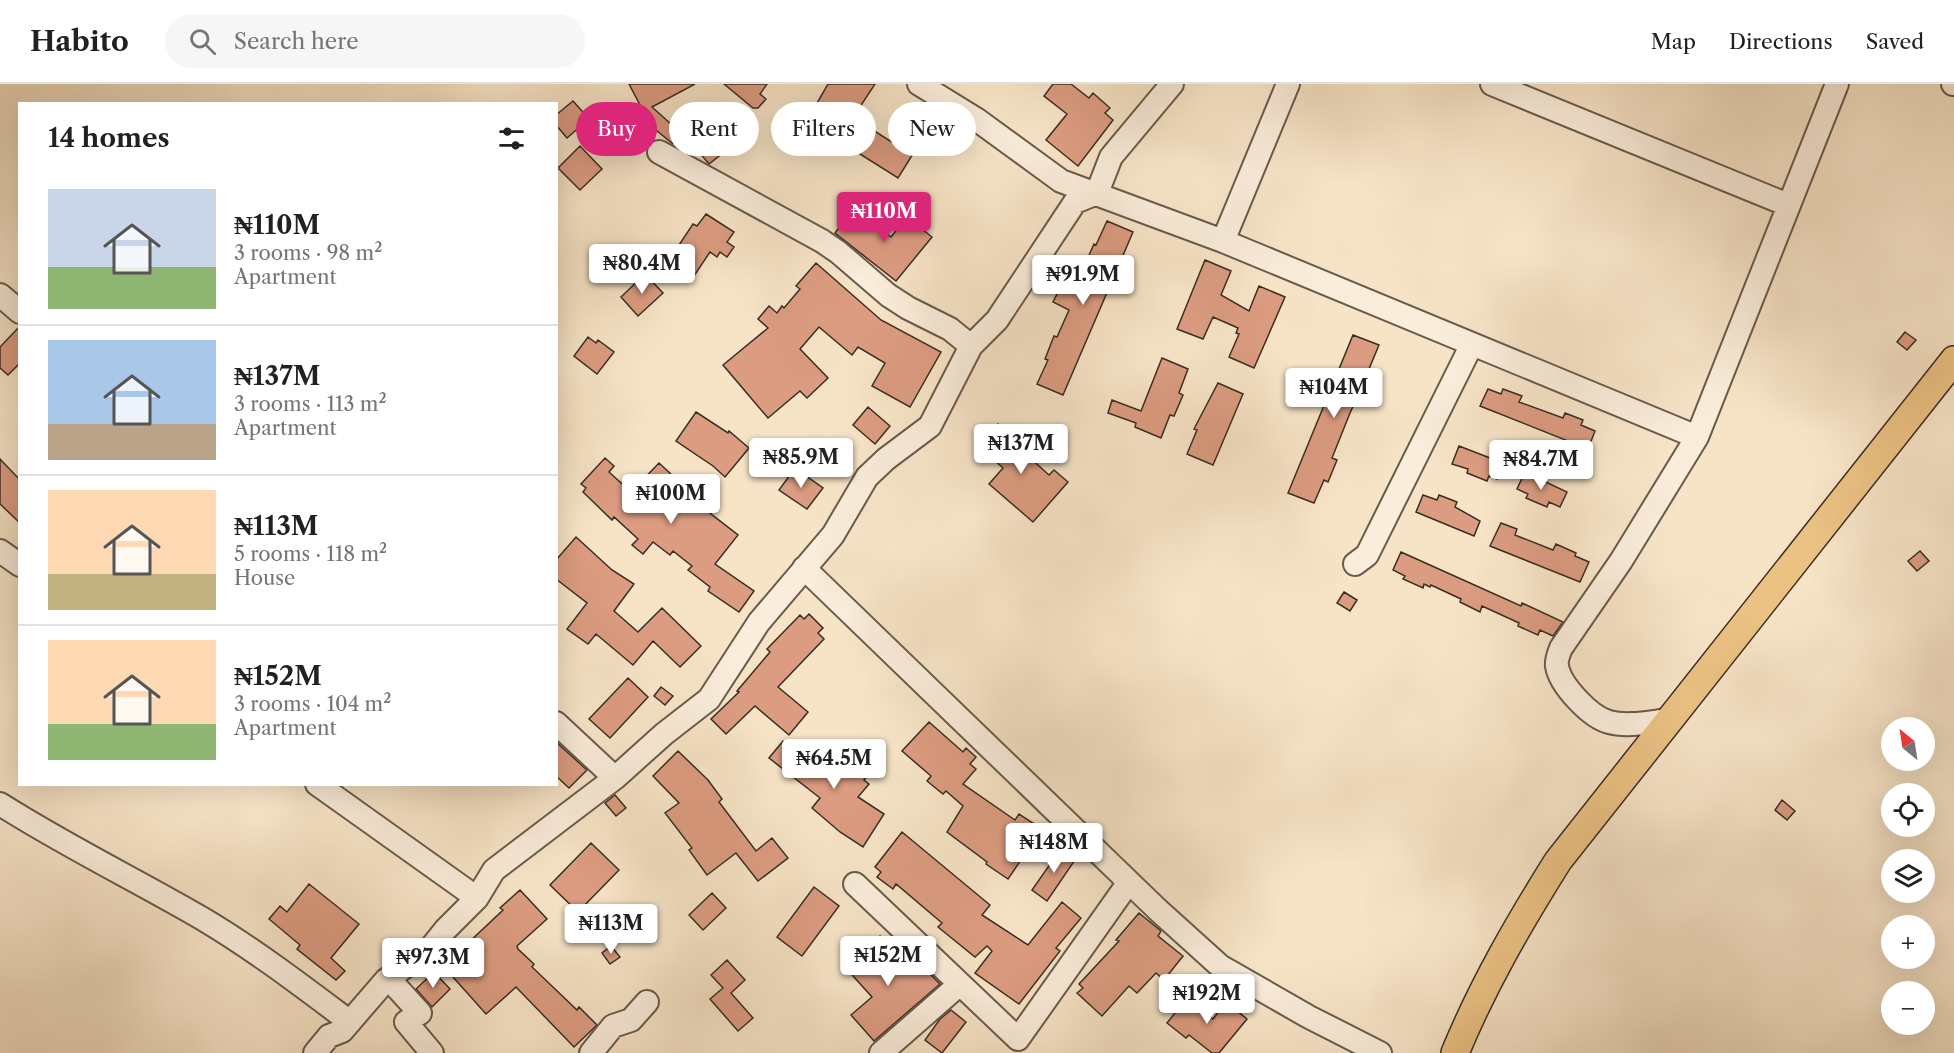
<!DOCTYPE html>
<meta charset="utf-8">
<style>
body{margin:0;font-family:"Libre Caslon Text",serif;background:#f6f6f6;color:#202124;height:100vh;display:flex;flex-direction:column;font-size:22px;white-space:nowrap}
*{box-sizing:border-box;margin:0}
p{font-size:20px;color:#757577}
.icon{flex:none;width:33px;height:33px;fill:none;stroke:currentColor;stroke-width:2;stroke-linecap:round;stroke-linejoin:round}
.map{position:relative;flex:1;overflow:hidden}
.panel{position:absolute;left:18px;top:18px;width:540px;height:684px;display:flex;flex-direction:column;background:#fff;border-radius:0px;box-shadow:0 6px 24px #0002}
.panel>*{flex:none}
.top-card{position:absolute;left:576px;top:18px;width:570px;height:54px;display:flex;gap:12px}
.needle{width:39px;rotate:330deg}
.buttons{position:absolute;left:1881px;top:633px;display:grid;gap:12px}
.buttons a{display:grid;place-items:center;width:54px;height:54px;border-radius:50%;background:#fff;box-shadow:0 6px 24px #0002;font-size:30px}
.price{position:absolute;translate:-50% -51px;padding:0 14px;border-radius:6px;background:#fff;color:#222;font-size:20px;line-height:39px;filter:drop-shadow(0 2px 3px #0008)}
.price::after{content:'';position:absolute;left:50%;top:36px;width:18px;height:14px;margin-left:-9px;background:inherit;clip-path:polygon(0 0,100% 0,50% 100%)}
.price.current{background:#db2777;color:#fff}
ul{padding:0;list-style:none}
li{display:flex;align-items:center;gap:18px;height:150px;padding:0 30px}
li+li{border-top:2px solid #e0e0e0}
li span{display:grid;place-items:center;flex:none;width:168px;height:120px;border-radius:0px;color:#555}
li>.icon{margin-inline-start:auto}
span .icon{width:72px;height:72px;fill:#fffc;stroke-width:1}
li b{font-size:26px}
h2{display:flex;justify-content:space-between;align-items:center;height:72px;padding:0 30px;font-size:26px}
.pill{padding:0 21px;border-radius:27px;background:#fff;box-shadow:0 6px 24px #0002;font-size:21px;line-height:54px}
.pill.current{background:#db2777;color:#fff}
header{display:flex;align-items:center;gap:36px;box-sizing:border-box;height:84px;padding:0 30px;background:#fff;border-bottom:2px solid #e0e0e0}
header strong{font-size:28px}
nav{display:flex;gap:33px;margin-inline-start:auto;font-size:21px}
.search{width:420px;height:54px;background:#f6f6f6;display:flex;align-items:center;gap:15px;box-sizing:border-box;padding:0 21px;border-radius:33px;color:#757577;font-size:22px}
.map>svg:first-child{display:block}
.building{fill:#dc9c81;stroke:#392d22;stroke-width:1.5}
.lines{fill:none;stroke-linecap:round;stroke-linejoin:round}
.minor-casing{stroke:#685b4b;stroke-width:26}
.major-casing{stroke:#392d22;stroke-width:30}
.minor{stroke:#faeddb;stroke-width:22}
.major{stroke:#ecc284;stroke-width:27}
</style>
<header>
<strong>Habito</strong>
<div class="search"><svg class="icon" aria-label="search" viewBox="0 0 24 24"><circle cx="10" cy="10" r="6"/><path d="M15 15l6 6"/></svg>Search here</div>
<nav><a>Map</a><a>Directions</a><a>Saved</a></nav>
</header>
<div class="map">
<svg width="1954" height="969" viewBox="0 0 1954 969">
<rect width="100%" height="100%" fill="#f7e4c7"/>
<filter id="stains"><feTurbulence type="fractalNoise" baseFrequency=".00333" numOctaves="4"/><feColorMatrix values="0 0 0 0 .2 0 0 0 0 .09 0 0 0 0 .02 0 0 0 .5 -.17"/></filter>
<radialGradient id="worn" r=".72"><stop offset=".6" stop-color="#630" stop-opacity="0"/><stop offset="1" stop-color="#630" stop-opacity=".3"/></radialGradient>
<path class="building" d="M629 0H695L652 23 682 50 673 60 651 42Z
M724 0H767L760 10 766 15 758 24H753Z
M828 0H875L852 35 834 24 831 28 817 19Z
M1053 0H1071L1089 14 1093 9 1110 24 1105 29 1113 36 1078 82 1046 56 1067 30 1044 12Z
M573 17 589 35 567 54 556 41V31Z
M715 37 732 62 709 80 688 55Z
M859 37 893 59 898 49 913 58 910 62 916 65 898 94 844 60Z
M580 62 602 85 580 106 558 84Z
M853 124 891 153 907 133 932 153 896 197 835 149Z
M706 130 734 148 727 158 734 163 727 173 720 168 717 173 710 168 694 192 674 178 677 173 673 170 693 140 697 142Z
M1107 137 1133 148 1063 311 1037 300 1048 276 1045 275 1054 252 1057 253 1069 226 1053 218 1066 192 1077 198 1094 160 1096 161Z
M1205 176 1231 187 1221 211 1249 227 1259 202 1285 213 1254 284 1229 273 1239 250 1236 249 1238 244 1213 233 1203 255 1177 245Z
M816 179 881 236 941 268 910 323 872 302 885 279 858 263 852 271 819 243 800 265 828 294 807 314 800 307 768 334 723 281 768 244 758 235 769 222 777 229 782 222 784 224 800 205 796 202Z
M645 190 663 209 638 232 621 213Z
M20 242V279L8 291 0 284V263Z
M1905 248 1916 256 1907 266 1897 258Z
M1353 251 1379 261 1369 285 1373 287 1364 309 1360 307 1350 329 1332 374 1337 376 1328 398 1324 396 1314 419 1288 409Z
M588 253 596 259 598 256 614 268 597 290 574 272Z
M1162 274 1188 285 1179 309 1183 311 1174 332 1170 331 1161 354 1135 343 1136 339 1108 329 1112 316 1141 327Z
M1218 299 1243 310 1213 381 1187 370 1197 346 1194 345Z
M1488 305 1501 310 1503 305 1522 312 1519 318 1563 334 1565 329 1583 336 1581 341 1595 347 1588 365 1480 322Z
M868 323 890 342 875 360 853 341Z
M696 328 728 349 729 347 749 364 725 393 713 382 676 357Z
M998 340 1019 358 1016 361 1049 391 1054 386 1068 398 1033 438 989 400 1003 384 979 362Z
M1459 362 1503 379 1497 395 1489 392 1487 397 1467 389 1468 385 1452 380Z
M605 374 614 382 609 388 631 408 659 379 687 405 689 403 710 420 706 426 738 451 715 480 754 507 739 528 708 507 710 503 688 486 692 482 673 467 670 471 653 458 643 470 632 461 638 455 614 433 612 436 583 408 586 404 581 400Z
M0 375 20 396V439L0 420Z
M795 384 823 404 807 425 779 406Z
M1525 388 1567 408 1560 423 1549 418 1547 423 1526 414 1528 410 1517 405Z
M1423 411 1437 416 1439 411 1457 418 1455 423 1480 437 1474 452 1416 428Z
M1501 439 1517 445 1515 451 1553 466 1556 460 1576 469 1575 472 1589 478 1580 498 1490 462Z
M576 453 612 486 634 500 614 527 638 548 662 524 701 562 680 583 653 557 633 581 596 550 588 560 567 545 587 519 556 495V476Z
M1920 467 1929 477 1917 487 1908 477Z
M1401 468 1521 522 1522 519 1563 538 1553 552 1540 546 1538 551 1518 542 1519 539 1493 527 1482 522 1480 528 1460 518 1461 515 1431 501 1430 503 1424 500 1423 504 1403 495 1405 492 1393 486Z
M1344 508 1357 516 1350 527 1337 519Z
M809 530 823 544 818 549 824 555 778 603 808 628 789 651 755 622 726 650 711 635 739 608 737 607 770 568 767 565 800 531 804 535Z
M628 594 648 613 610 654 589 635Z
M661 603 673 612 665 621 654 612Z
M929 638 963 668 966 664 976 673 970 680 976 685 963 700 1015 736 1019 730 1042 745 1008 795 986 780 987 778 947 748 963 722 946 707 943 710 927 697 931 692 902 667Z
M783 657 802 674 811 664 837 685 841 679 848 684 859 670 875 681 864 696 869 700 858 713 884 730 863 763 840 748 812 724 820 714 769 674Z
M556 658 587 686 569 704 556 692Z
M678 667 708 696 722 715 719 718 756 767 772 754 788 774 758 797 736 769 707 791 689 766 692 764 665 729 679 719 653 692Z
M615 711 626 724 616 732 605 719Z
M1782 716 1795 727 1787 736 1775 726Z
M902 748 990 821 982 831 1028 861 1062 818 1081 834 1056 864 1060 867 1019 920 975 889 992 867 987 862 975 873 938 843 942 839 896 800 893 805 877 793 881 788 875 783Z
M591 759 619 786 578 828 550 801Z
M1062 763 1077 773 1047 817 1032 806Z
M309 800 359 840 331 874 345 887 336 896 297 865 300 861 269 835 280 822 287 828Z
M814 803 839 822 802 872 777 853Z
M520 806 547 835 517 862 518 865 534 880 532 883 577 926 579 923 597 941 574 963 516 903 486 930 453 893 477 871 466 861 503 826 500 824Z
M712 809 726 824 703 846 689 831Z
M1139 829 1161 847 1158 852 1183 872 1164 896 1156 889 1137 909 1129 902 1102 932 1077 909 1083 904 1079 900 1119 857 1116 856Z
M880 852 906 883 915 875 940 900 874 957 851 931 872 913 845 883Z
M611 862 620 873 610 880 602 869Z
M727 876 745 896 731 909 753 934 738 947 710 915 723 904 711 891Z
M434 888 450 905 432 923 416 905Z
M1187 914 1213 935 1226 918 1247 935 1219 969H1212L1189 951 1186 954 1167 939Z
M951 926 966 938 942 969 925 956 940 935Z"/>
<g class="lines">
<g class="minor-casing">
<path id="minor" d="M919 0 976 35 1061 97 1223 157 1697 353
M1492 0 1788 121
M1953 0H1954
M659 68 822 157 838 168 888 211 908 224 950 245 971 262
M1223 157 1288 0
M0 211 20 228
M0 467 20 481
M1355 480 1367 471 1472 260
M804 484 1158 826 1220 882 1309 933 1380 969
M1669 636C1650 638 1627 643 1609 638 1590 633 1560 601 1557 582 1556 577 1559 569 1561 564L1621 477 1697 353 1837 0
M556 639 615 694
M317 700 477 814
M0 720C66 762 136 796 203 835 255 866 302 902 350 938
M855 800 1018 955 1129 798
M389 895 420 929 406 938 432 969
M315 969 329 952 342 947 386 896 429 866 445 846 477 814 494 786 615 694 664 650 709 615 759 538 833 451 867 393 886 375 930 342 971 262 997 236 1075 118 1097 109 1111 73 1172 0
M591 969 613 942 631 936 647 918
M881 969 960 900"/>
</g>
<g class="major-casing">
<path id="major" d="M1455 969C1483 901 1519 839 1558 777L1954 276"/>
</g>
<use href="#minor" class="minor"/>
<use href="#major" class="major"/>
</g>
<rect width="100%" height="100%" filter="url(#stains)"/>
<rect width="100%" height="100%" fill="url(#worn)"/>
</svg>
<div class="buttons">
<a><svg class="needle" viewBox="-14 -14 28 28"><path d="M0-13l5 13h-10z" fill="#e53935"/><path d="M0 13l5-13h-10z" fill="#757577"/></svg></a>
<a><svg class="icon" aria-label="locate" viewBox="0 0 24 24"><circle cx="12" cy="12" r="6"/><path d="M12 2v4M12 18v4M2 12h4M18 12h4"/></svg></a>
<a><svg class="icon" aria-label="layers" viewBox="0 0 24 24"><path d="M12 4l9 5-9 5-9-5zM3 14l9 5 9-5"/></svg></a>
<a>+</a>
<a>−</a>
</div>
<b class="price current" style="left:884px;top:159px">₦110M</b>
<b class="price" style="left:642px;top:211px">₦80.4M</b>
<b class="price" style="left:1083px;top:222px">₦91.9M</b>
<b class="price" style="left:1334px;top:335px">₦104M</b>
<b class="price" style="left:1021px;top:391px">₦137M</b>
<b class="price" style="left:801px;top:405px">₦85.9M</b>
<b class="price" style="left:1541px;top:407px">₦84.7M</b>
<b class="price" style="left:671px;top:441px">₦100M</b>
<b class="price" style="left:834px;top:706px">₦64.5M</b>
<b class="price" style="left:1054px;top:790px">₦148M</b>
<b class="price" style="left:611px;top:871px">₦113M</b>
<b class="price" style="left:888px;top:903px">₦152M</b>
<b class="price" style="left:433px;top:905px">₦97.3M</b>
<b class="price" style="left:1207px;top:941px">₦192M</b>
<div class="top-card">
<a class="pill current">Buy</a>
<a class="pill">Rent</a>
<a class="pill">Filters</a>
<a class="pill">New</a>
</div>
<section class="panel">
<h2>14 homes<svg class="icon" aria-label="filters" viewBox="0 0 24 24"><path d="M4 7h16M4 17h16"/><circle cx="9" cy="7" r="2"/><circle cx="15" cy="17" r="2"/></svg></h2>
<ul>
<li><span style="background:linear-gradient(#c9d6e8 65%,#8fb573 0)"><svg class="icon" aria-label="home" viewBox="0 0 24 24"><path d="M3 11l9-7 9 7M6 9v11h12V9"/></svg></span><div><b>₦110M</b><p>3 rooms · 98 m²</p><p>Apartment</p></div></li>
<li><span style="background:linear-gradient(#a9c7e8 70%,#b9a48a 0)"><svg class="icon" aria-label="home" viewBox="0 0 24 24"><path d="M3 11l9-7 9 7M6 9v11h12V9"/></svg></span><div><b>₦137M</b><p>3 rooms · 113 m²</p><p>Apartment</p></div></li>
<li><span style="background:linear-gradient(#ffd9b3 70%,#c2b280 0)"><svg class="icon" aria-label="home" viewBox="0 0 24 24"><path d="M3 11l9-7 9 7M6 9v11h12V9"/></svg></span><div><b>₦113M</b><p>5 rooms · 118 m²</p><p>House</p></div></li>
<li><span style="background:linear-gradient(#ffd9b3 70%,#8fb573 0)"><svg class="icon" aria-label="home" viewBox="0 0 24 24"><path d="M3 11l9-7 9 7M6 9v11h12V9"/></svg></span><div><b>₦152M</b><p>3 rooms · 104 m²</p><p>Apartment</p></div></li>
</ul>
</section>
</div>
